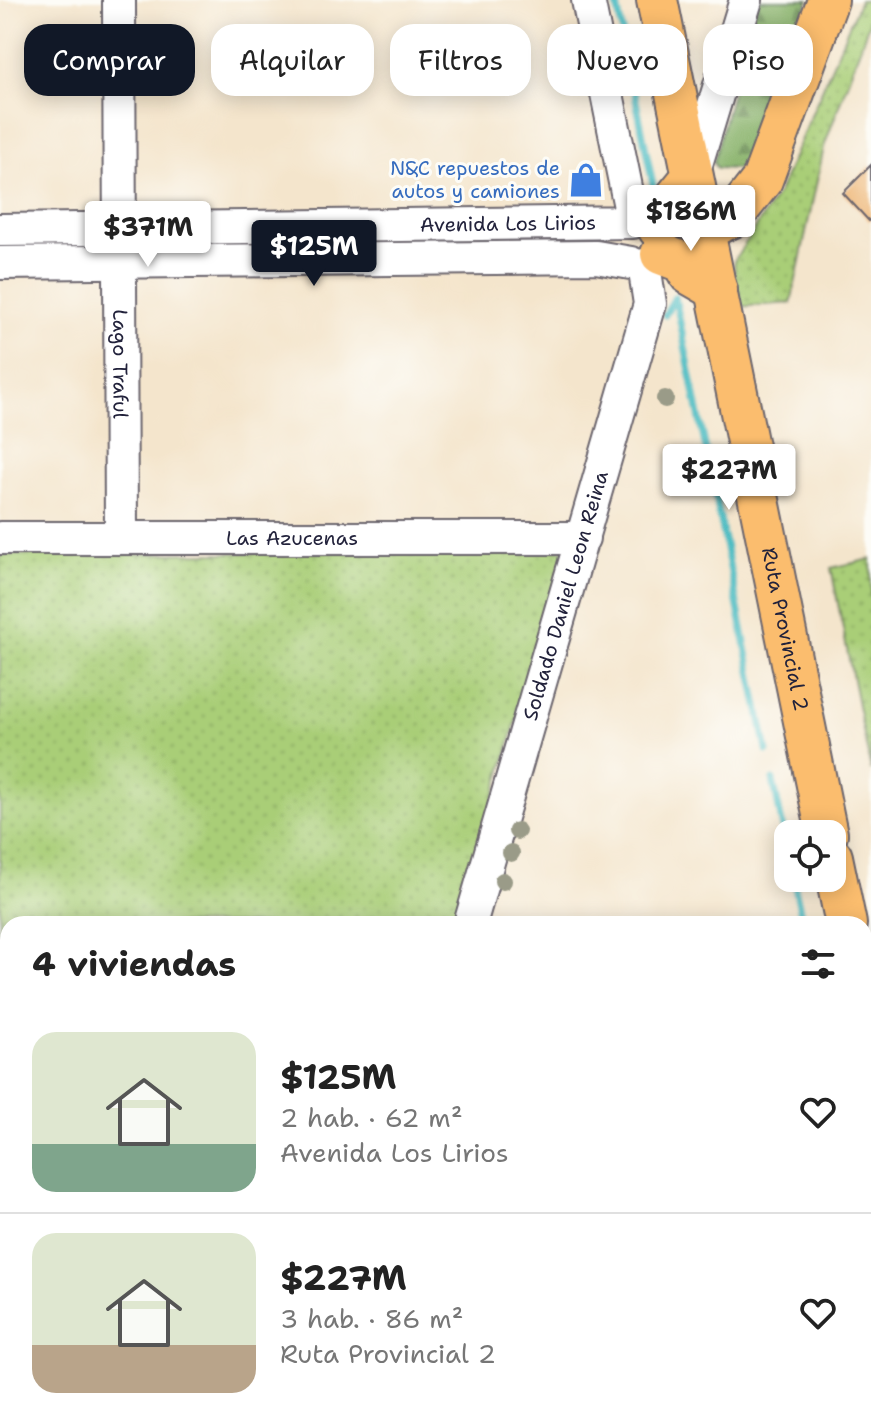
<!DOCTYPE html>
<html lang="es">
<meta charset="utf-8">
<style>
body{margin:0;font-family:"Shantell Sans",sans-serif;background:#f6f6f6;color:#222;height:100vh;display:flex;flex-direction:column;font-size:30px;white-space:nowrap}
*{box-sizing:border-box;margin:0}
p{font-size:26px;color:#767676}
.icon{flex:none;width:44px;height:44px;fill:none;stroke:currentColor;stroke-width:2;stroke-linecap:round;stroke-linejoin:round}
.map{position:relative;flex:1;overflow:hidden}
.panel{position:absolute;left:0px;top:916px;width:872px;height:512px;display:flex;flex-direction:column;background:#fff;border-radius:24px 24px 0 0;box-shadow:0 4px 20px #0003}
.panel>*{flex:none}
.top-card{position:absolute;left:24px;top:24px;width:824px;height:72px;display:flex;gap:16px}
.tools{position:absolute;left:774px;top:820px;display:grid;gap:16px}
.tools a{display:grid;place-items:center;width:72px;height:72px;border-radius:16px;background:#fff;box-shadow:0 4px 20px #0003;font-size:40px}
.price{position:absolute;translate:-50% -68px;padding:0 18px;border-radius:8px;background:#fff;color:#222;font-size:26px;line-height:52px;filter:drop-shadow(0 2px 4px #0008)}
.price::after{content:'';position:absolute;left:50%;top:48px;width:24px;height:18px;margin-left:-12px;background:inherit;clip-path:polygon(0 0,100% 0,50% 100%)}
.price.on{background:#111827;color:#fff}
ul{padding:0;list-style:none}
li{display:flex;align-items:center;gap:24px;height:200px;padding:0 32px}
li+li{border-top:2px solid #e0e0e0}
li span{display:grid;place-items:center;flex:none;width:224px;height:160px;border-radius:24px;color:#555}
li>.icon{margin-inline-start:auto}
span .icon{width:96px;height:96px;fill:#fffc;stroke-width:1}
li b{font-size:34px}
h2{display:flex;justify-content:space-between;align-items:center;height:96px;padding:0 32px;font-size:34px}
.chip{padding:0 28px;border-radius:24px;background:#fff;box-shadow:0 4px 20px #0003;font-size:28px;line-height:72px}
.chip.on{background:#111827;color:#fff}
.map>svg:first-child{display:block}
.grass{fill:url(#grass-dots);stroke:#667859;stroke-width:2}
.forest{fill:url(#forest-firs);stroke:#546a52;stroke-width:2}
.lines{fill:none;stroke-linecap:round;stroke-linejoin:round}
.stream{stroke:#4cbbc1;stroke-width:7}
.building{fill:#eeb676}
.minor-casing{stroke:#6c666e;stroke-width:36}
.major-casing{stroke:#6c666e;stroke-width:44}
.minor{stroke:#fff;stroke-width:32}
.major{stroke:#fbbd6e;stroke-width:40}
.tree{fill:#9a9b88}
.labels{text-anchor:middle;dominant-baseline:central;stroke-width:6;stroke-linejoin:round;paint-order:stroke}
.shop-label{font-size:20px;fill:#366cbe;stroke:#fdfcf7;text-anchor:end}
.street-label{font-size:20px;fill:#22223b;stroke:#fdfcf7}
</style>
<div class="map">
<svg width="871" height="1428" viewBox="0 0 871 1428">
<defs>
<pattern id="grass-dots" width="8" height="8" patternUnits="userSpaceOnUse" patternTransform="scale(2)"><rect width="8" height="8" fill="#a9ce77"/><path d="M2 2h.1M6 6h.1" fill="none" stroke="#91b168" stroke-width="1.8" stroke-linecap="round"/></pattern>
<pattern id="forest-firs" width="22" height="20" patternUnits="userSpaceOnUse" patternTransform="scale(2)"><rect width="22" height="20" fill="#86b168"/><path d="M5 1l3.5 6h-7zM16 11l3.5 6h-7z" fill="#6d9057"/></pattern>
</defs>
<rect width="100%" height="100%" fill="#fdfcf7"/>
<filter id="ink" filterUnits="userSpaceOnUse"><feTurbulence type="fractalNoise" baseFrequency=".0125" numOctaves="2"/><feDisplacementMap in="SourceGraphic" scale="16" xChannelSelector="R" yChannelSelector="G"/><feConvolveMatrix kernelMatrix="1 2 1 2 8 2 1 2 1" color-interpolation-filters="sRGB"/></filter>
<filter id="wash" filterUnits="userSpaceOnUse"><feTurbulence type="fractalNoise" baseFrequency=".006" numOctaves="4" result="noise"/><feDisplacementMap in="SourceGraphic" scale="32" xChannelSelector="R" yChannelSelector="G"/><feGaussianBlur stdDeviation="1.8" result="paint"/><feColorMatrix in="noise" values="0 0 0 0 0 0 0 0 0 0 0 0 0 0 0 0 0 1.4 0 .05"/><feComposite in="paint" operator="in"/></filter>
<g filter="url(#wash)">
<rect width="100%" height="100%" fill="#f4e5cc"/>
<path class="grass" d="M860 0H871V17L824 147 791 303 737 307 734 261 778 193Z
M565 550 458 924H8V1420H315L313 1428H0V555Z
M871 559V771L831 568Z"/>
<path class="forest" d="M757 0H809L749 159 738 169 717 168 713 163Z"/>
<g class="lines">
<path class="stream" d="M616 0 655 195
M675 297 767 751
M665 315 675 297
M773 780 788 853
M793 878 803 924
M864 1222 871 1256"/>
</g>
<g id="blocks">
<path class="building" d="M871 165V219L869 221 843 193Z
M8 1005V1181L0 1182V1014Z"/>
</g>
</g>
<g filter="url(#ink)">
<use href="#blocks" fill-opacity="0" stroke="#6c666e" stroke-width="2"/>
<g class="lines">
<g class="minor-casing">
<g id="minor">
<path id="s1" d="M119 0 121 538"/>
<path d="M693 174 746 0"/>
<path id="s2" d="M0 230 633 222 588 0"/>
<path d="M0 263 596 257 631 263"/>
<path id="s3" d="M0 538H583"/>
<path id="s4" d="M470 924 650 304 644 265"/>
<path d="M323 1428 325 1420"/>
</g>
</g>
<g class="major-casing">
<g id="major">
<path id="s5" d="M657 0 827 834"/>
<path d="M658 228 668 220 675 198 692 177"/>
<path d="M703 230 733 217 762 180 828 0"/>
<path d="M661 254 682 262 689 274 717 290"/>
<path d="M832 857 846 924"/>
<path d="M864 1011 871 1045"/>
</g>
</g>
<use href="#minor" class="minor"/>
<use href="#major" class="major"/>
</g>
<g class="tree">
<circle cx="665" cy="399" r="9"/>
<circle cx="517" cy="831" r="9"/>
<circle cx="511" cy="853" r="9"/>
<circle cx="503" cy="881" r="9"/>
</g>
</g>
<defs>
<g id="shop-bare" transform="scale(2.76)"><path d="M-5-2.5h2.3a2.7 3.5 0 0 1 5.4 0H5L5.5 6h-11ZM-1.5-2.5h3a1.5 2.3 0 0 0-3 0Z" fill="#3f7fe0" stroke="#fdfcf7" stroke-width="2.5" paint-order="stroke"/></g>
</defs>
<g fill-rule="evenodd">
<use href="#shop-bare" x="586" y="180"/>
</g>
<g class="labels">
<g class="shop-label">
<text x="560" y="168">N&amp;C repuestos de<tspan x="560" dy="23">autos y camiones</tspan></text>
</g>
<g class="street-label">
<text stroke="none"><textPath href="#s2" startOffset="508">Avenida Los Lirios</textPath></text>
<text stroke="none"><textPath href="#s1" startOffset="364">Lago Traful</textPath></text>
<text stroke="none"><textPath href="#s3" startOffset="292">Las Azucenas</textPath></text>
<text stroke="none"><textPath href="#s4" startOffset="342">Soldado Daniel Leon Reina</textPath></text>
<text stroke="none"><textPath href="#s5" startOffset="642">Ruta Provincial 2</textPath></text>
</g>
</g>
</svg>
<div class="tools">
<a><svg class="icon" aria-label="locate" viewBox="0 0 24 24"><circle cx="12" cy="12" r="6"/><path d="M12 2v4M12 18v4M2 12h4M18 12h4"/></svg></a>
</div>
<b class="price" style="left:691px;top:253px">$186M</b>
<b class="price" style="left:148px;top:269px">$371M</b>
<b class="price on" style="left:314px;top:288px">$125M</b>
<b class="price" style="left:729px;top:512px">$227M</b>
<div class="top-card">
<a class="chip on">Comprar</a>
<a class="chip">Alquilar</a>
<a class="chip">Filtros</a>
<a class="chip">Nuevo</a>
<a class="chip">Piso</a>
</div>
<section class="panel">
<h2>4 viviendas<svg class="icon" aria-label="filters" viewBox="0 0 24 24"><path d="M4 7h16M4 17h16"/><circle cx="9" cy="7" r="2"/><circle cx="15" cy="17" r="2"/></svg></h2>
<ul>
<li><span style="background:linear-gradient(#dfe7d0 70%,#7fa58c 0)"><svg class="icon" aria-label="home" viewBox="0 0 24 24"><path d="M3 11l9-7 9 7M6 9v11h12V9"/></svg></span><div><b>$125M</b><p>2 hab. · 62 m²</p><p>Avenida Los Lirios</p></div><svg class="icon" aria-label="heart" viewBox="0 0 24 24"><path d="M12 20l-8-8c-3-5 5-10 8-4 3-6 11-1 8 4z"/></svg></li>
<li><span style="background:linear-gradient(#dfe7d0 70%,#b9a48a 0)"><svg class="icon" aria-label="home" viewBox="0 0 24 24"><path d="M3 11l9-7 9 7M6 9v11h12V9"/></svg></span><div><b>$227M</b><p>3 hab. · 86 m²</p><p>Ruta Provincial 2</p></div><svg class="icon" aria-label="heart" viewBox="0 0 24 24"><path d="M12 20l-8-8c-3-5 5-10 8-4 3-6 11-1 8 4z"/></svg></li>
</ul>
</section>
</div>
